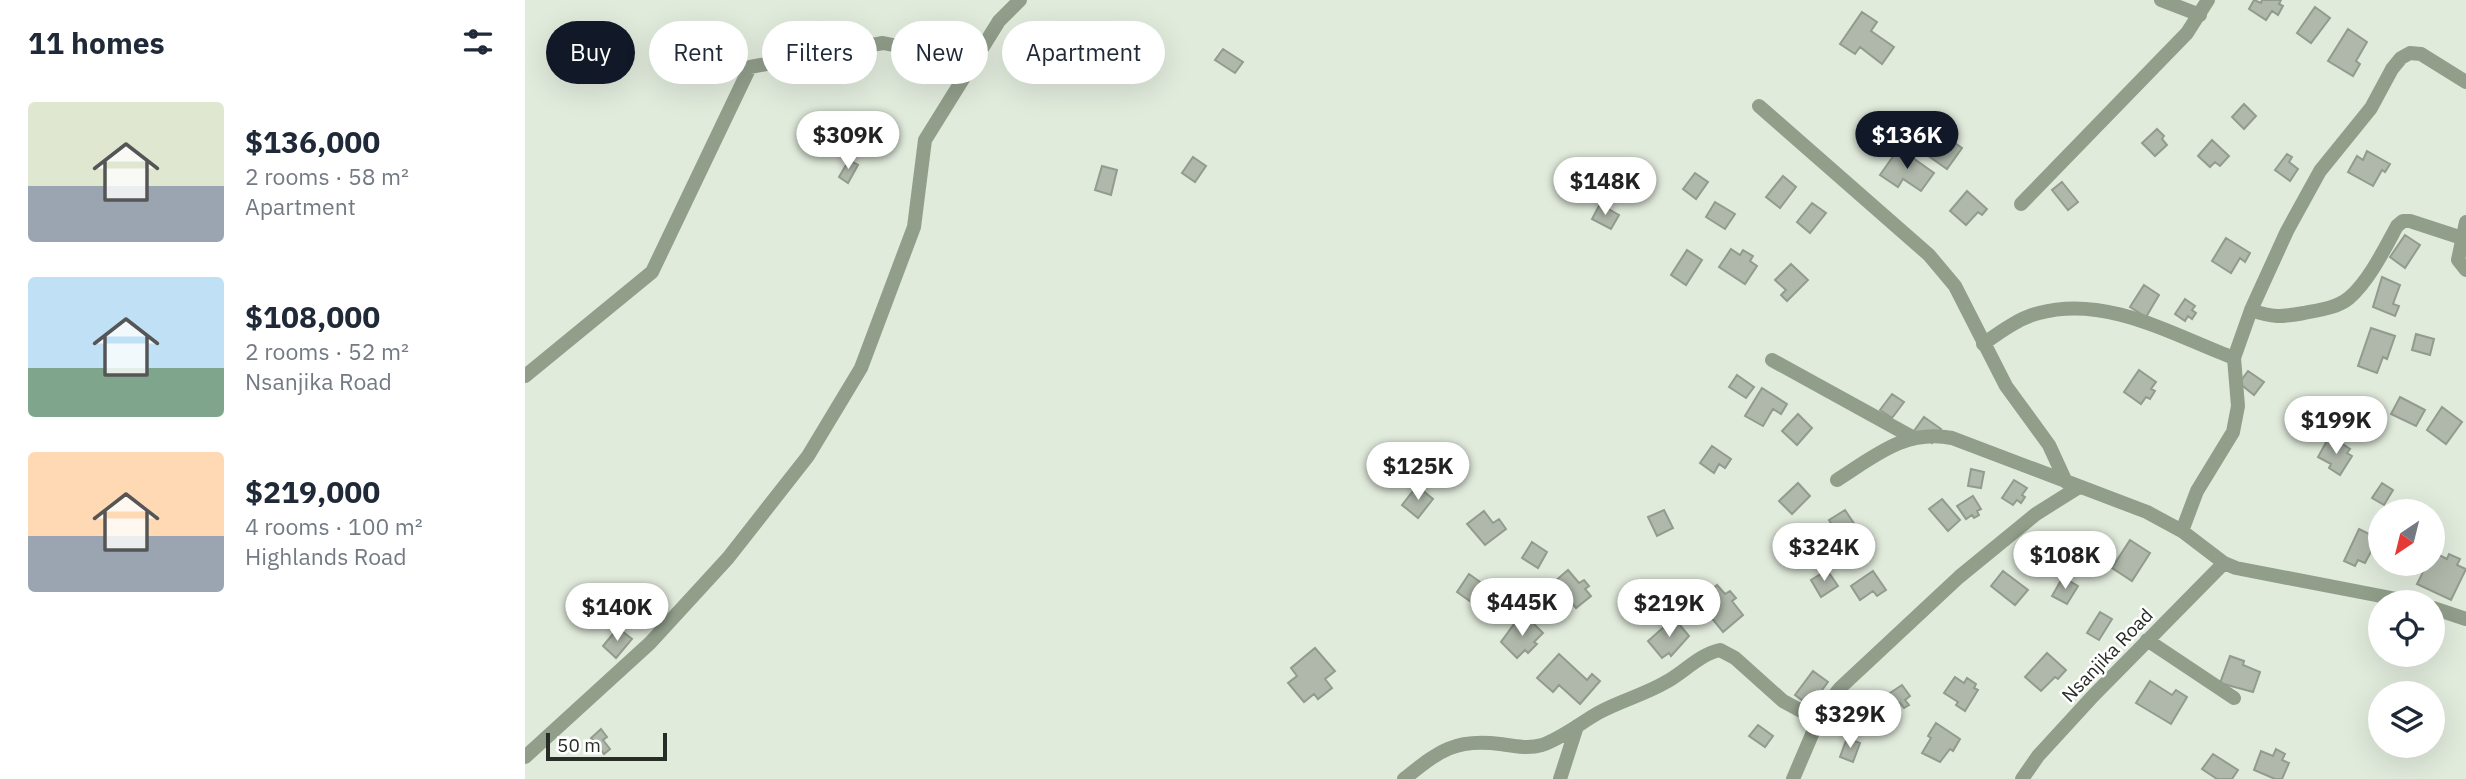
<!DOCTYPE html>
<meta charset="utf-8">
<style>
body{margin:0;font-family:"IBM Plex Sans",sans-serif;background:#f2f2f3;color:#1f2937;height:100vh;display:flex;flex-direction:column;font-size:26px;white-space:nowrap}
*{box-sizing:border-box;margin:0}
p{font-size:23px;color:#747a83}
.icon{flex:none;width:38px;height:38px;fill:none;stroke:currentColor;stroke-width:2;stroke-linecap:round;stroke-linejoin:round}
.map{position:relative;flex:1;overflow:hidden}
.panel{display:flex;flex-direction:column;background:#fff;width:525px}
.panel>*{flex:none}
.guide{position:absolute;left:21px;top:21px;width:665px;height:63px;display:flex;gap:14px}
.needle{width:46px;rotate:215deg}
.tools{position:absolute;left:1843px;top:499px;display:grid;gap:14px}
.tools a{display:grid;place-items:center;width:77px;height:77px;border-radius:50%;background:#fff;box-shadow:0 7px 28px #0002;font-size:35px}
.scale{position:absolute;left:21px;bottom:18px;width:121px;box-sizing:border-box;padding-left:7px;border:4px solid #282c26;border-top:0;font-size:19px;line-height:24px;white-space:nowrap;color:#282c26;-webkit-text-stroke:5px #fff;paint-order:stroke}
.price{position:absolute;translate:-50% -60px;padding:0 16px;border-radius:24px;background:#fff;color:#222;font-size:23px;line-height:46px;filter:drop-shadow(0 2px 4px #0008)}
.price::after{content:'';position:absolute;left:50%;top:42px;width:21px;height:16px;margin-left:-10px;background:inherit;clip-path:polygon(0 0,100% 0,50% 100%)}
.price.on{background:#111827;color:#fff}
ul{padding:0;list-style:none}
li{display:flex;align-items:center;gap:21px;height:175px;padding:0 28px}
li span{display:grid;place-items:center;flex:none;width:196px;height:140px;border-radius:7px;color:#555}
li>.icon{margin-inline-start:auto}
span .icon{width:84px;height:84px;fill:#fffc;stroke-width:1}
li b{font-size:30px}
h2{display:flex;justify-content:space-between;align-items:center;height:84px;padding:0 28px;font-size:30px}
.pill{padding:0 24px;border-radius:32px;background:#fff;box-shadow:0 7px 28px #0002;font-size:24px;line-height:63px}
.pill.on{background:#111827;color:#fff}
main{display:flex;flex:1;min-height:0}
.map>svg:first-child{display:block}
.building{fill:#afb8aa;stroke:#929b8e;stroke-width:2}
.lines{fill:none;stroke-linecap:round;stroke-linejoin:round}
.minor{stroke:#919e8a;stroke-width:14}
.labels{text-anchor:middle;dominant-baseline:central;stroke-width:5;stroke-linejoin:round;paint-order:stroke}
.street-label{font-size:19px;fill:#282c26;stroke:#fff}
</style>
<main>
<section class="panel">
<h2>11 homes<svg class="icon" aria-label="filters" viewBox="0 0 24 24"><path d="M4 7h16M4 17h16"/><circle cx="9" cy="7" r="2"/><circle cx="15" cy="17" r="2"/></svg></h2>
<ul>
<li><span style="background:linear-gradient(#dfe7d0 60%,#9aa5b1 0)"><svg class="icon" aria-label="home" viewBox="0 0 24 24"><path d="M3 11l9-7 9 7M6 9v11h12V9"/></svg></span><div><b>$136,000</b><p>2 rooms · 58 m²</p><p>Apartment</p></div></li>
<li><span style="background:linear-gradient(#bfe0f5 65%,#7fa58c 0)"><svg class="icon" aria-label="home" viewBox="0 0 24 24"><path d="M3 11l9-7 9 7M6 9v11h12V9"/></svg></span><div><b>$108,000</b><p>2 rooms · 52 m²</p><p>Nsanjika Road</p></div></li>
<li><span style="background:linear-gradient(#ffd9b3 60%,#9aa5b1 0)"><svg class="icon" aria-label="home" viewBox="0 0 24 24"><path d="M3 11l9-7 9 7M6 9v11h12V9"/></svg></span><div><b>$219,000</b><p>4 rooms · 100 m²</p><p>Highlands Road</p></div></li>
</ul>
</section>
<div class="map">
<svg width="1941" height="779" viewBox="0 0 1941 779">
<rect width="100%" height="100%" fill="#e1ebdc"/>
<path class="building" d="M1729 0 1736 3 1737 0H1756L1754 4 1758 6 1753 15 1747 11 1741 20 1724 9Z
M1790 7 1805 18 1786 43 1772 33Z
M1337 12 1352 22 1346 31 1369 47 1357 64 1335 47 1330 54 1315 44Z
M1823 29 1842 42 1831 61 1835 64 1828 76 1803 61Z
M698 49 718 62 710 73 690 60Z
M1719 104 1731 116 1719 129 1707 117Z
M1410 129 1437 148 1422 169 1395 150Z
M1632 129 1639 136 1637 139 1642 145 1630 156 1617 143Z
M1687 140 1704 156 1695 166 1690 162 1685 167 1673 156Z
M1374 148 1409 173 1396 191 1378 179 1373 187 1355 175Z
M1842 151 1865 164 1860 172 1857 170 1848 186 1823 172 1832 156 1838 160Z
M1762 154 1767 157 1764 162 1773 169 1765 181 1750 170Z
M668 157 681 166 670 182 657 173Z
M324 160 333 165 323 183 314 177Z
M577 166 592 170 586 195 570 190Z
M1170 173 1183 182 1171 199 1158 189Z
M1258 176 1271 187 1255 208 1241 197Z
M1537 182 1553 202 1543 210 1527 190Z
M1442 191 1462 209 1457 215 1453 212 1441 225 1425 211Z
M1190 202 1210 214 1200 229 1181 217Z
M1287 203 1301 213 1285 233 1272 222Z
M1075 204 1094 215 1086 229 1067 219Z
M1880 235 1895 245 1880 268 1865 257Z
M1701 238 1725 253 1720 262 1715 258 1706 273 1687 261Z
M1206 249 1215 255 1218 250 1228 256 1225 261 1232 266 1220 284 1194 267Z
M1162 250 1177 260 1161 285 1146 275Z
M1266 264 1283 280 1262 301 1256 295 1261 290 1250 280Z
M1857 277 1875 285 1868 304 1874 306 1870 316 1848 307Z
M1619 285 1634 295 1621 317 1605 307Z
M1660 299 1670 306 1667 310 1671 313 1667 319 1663 316 1660 321 1650 314Z
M1846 328 1870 336 1862 359 1858 357 1852 373 1833 366Z
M1891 334 1909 339 1905 355 1887 350Z
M1614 370 1631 382 1626 389 1630 391 1625 399 1621 397 1616 404 1599 392Z
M1723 371 1739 382 1729 395 1714 383Z
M1212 375 1229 387 1221 398 1204 387Z
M1237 388 1262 404 1256 414 1248 409 1238 426 1220 416Z
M1367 394 1379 402 1367 418 1355 410Z
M1875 397 1900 410 1891 426 1866 414Z
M1917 407 1937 422 1921 444 1902 430Z
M1273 414 1287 428 1272 445 1257 431Z
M1399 417 1416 429 1407 443 1389 431Z
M1803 439 1814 446 1816 443 1825 449 1822 453 1827 456 1815 475 1804 468 1806 464 1793 457Z
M1187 446 1206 459 1200 468 1194 464 1189 473 1175 463Z
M1446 469 1459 472 1456 488 1443 486Z
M1489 480 1502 488 1497 495 1500 497 1496 503 1492 500 1488 505 1477 498Z
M1273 483 1285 496 1267 514 1254 501Z
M1857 483 1868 490 1859 505 1847 498Z
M892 486 908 499 893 518 877 505Z
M1448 496 1456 509 1452 511 1454 515 1449 518 1447 515 1441 519 1432 506Z
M1417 499 1435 520 1423 531 1404 509Z
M1139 510 1148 528 1132 536 1123 517Z
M1320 510 1336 534 1327 540 1329 543 1319 550 1316 545 1305 552 1293 534 1307 525 1304 520Z
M959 511 968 523 974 519 981 529 960 545 942 524Z
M1834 529 1848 536 1844 544 1849 546 1840 563 1833 560 1830 566 1819 561Z
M1605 540 1625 553 1607 581 1587 568Z
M1007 542 1022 552 1013 568 997 558Z
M1908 552 1922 559 1924 554 1935 559 1932 565 1941 569 1926 600 1892 584 1902 564H1908Z
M1043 570 1054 583 1059 580 1064 586 1060 589 1066 596 1051 608 1029 582Z
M1302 570 1313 586 1296 597 1286 580Z
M1348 571 1361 590 1352 596 1348 591 1335 600 1326 586Z
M1478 571 1503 590 1490 605 1466 586Z
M944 574 969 592 956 609 932 592Z
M1538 577 1553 586 1542 604 1527 596Z
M1192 585 1200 594 1205 591 1211 598 1207 601 1218 615 1198 632 1173 601Z
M1575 612 1587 619 1574 640 1562 633Z
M1149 618 1164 636 1146 656 1144 653 1137 658 1123 641Z
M1004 619 1018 633 1009 642 1012 644 1003 653 1000 650 992 658 976 642 992 620 998 625Z
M93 628 107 639 91 658 78 646Z
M790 648 810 671 800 679 807 688 793 699 789 694 779 702 763 683 772 676 766 668Z
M1522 653 1541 670 1533 679 1530 677 1516 691 1500 677Z
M1034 654 1062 680 1067 674 1075 681 1055 704 1034 685 1028 692 1012 678Z
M1705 656 1719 661 1718 665 1735 672 1728 692 1695 683Z
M1288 671 1303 682 1285 706 1270 695Z
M1430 677 1439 683 1442 678 1451 684 1449 688 1453 690 1440 711 1431 705 1433 702 1419 693Z
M1625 681 1647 695 1651 690 1662 697 1646 724 1611 703Z
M1377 685 1385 696 1380 700 1384 705 1379 708 1375 703 1367 708 1359 697Z
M1411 723 1435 739 1428 751 1425 749 1415 762 1397 753 1406 738 1403 736Z
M1233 725 1248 736 1240 747 1224 736Z
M76 729 82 737 78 740 85 749 79 754 66 738Z
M1322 738 1335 743 1328 762 1315 757Z
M1751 749 1760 754 1757 760 1764 763 1757 779H1750L1729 770 1736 751 1748 756Z
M1688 754 1713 770 1707 779H1692L1677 769Z"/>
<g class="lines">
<path class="minor" d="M1636 0 1675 15
M1234 106 1404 255 1430 286 1481 386 1524 445 1541 482
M1496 204 1662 33 1683 0
M1941 222 1933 260 1941 270
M1726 310C1748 318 1756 317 1779 313 1794 310 1812 308 1824 298 1844 281 1860 248 1872 226L1878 221H1885L1937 238
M1458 344C1475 332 1494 318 1514 313 1582 295 1648 335 1709 358
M1247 360 1387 437
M0 376 127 272 225 67 358 43 449 61
M1312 480C1350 456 1380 429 1427 438L1622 512 1657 531 1699 563 1711 568 1887 602
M1657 531 1672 491 1708 432 1713 406 1709 358 1726 310 1762 231 1795 171 1846 108 1867 69 1876 58 1885 53 1896 54 1941 82
M1908 608 1941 619
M1622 640 1709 698
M0 757 125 643 203 558 283 456 336 368 389 227 400 140 474 21 495 0
M879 779C913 752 929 738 975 744 989 746 1003 749 1017 745 1037 738 1054 724 1073 713 1094 701 1119 695 1141 682 1158 673 1175 654 1195 650L1210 658 1258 701 1293 720
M1035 779 1052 726
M1268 779 1297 711 1315 688 1434 577 1511 514 1554 487
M1497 779 1513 756 1568 696 1699 563"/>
</g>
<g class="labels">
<g class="street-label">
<text transform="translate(1582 655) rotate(-46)">Nsanjika Road</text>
</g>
</g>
</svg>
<div class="tools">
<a><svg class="needle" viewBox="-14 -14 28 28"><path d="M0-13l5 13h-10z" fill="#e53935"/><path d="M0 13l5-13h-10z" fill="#747a83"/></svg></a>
<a><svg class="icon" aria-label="locate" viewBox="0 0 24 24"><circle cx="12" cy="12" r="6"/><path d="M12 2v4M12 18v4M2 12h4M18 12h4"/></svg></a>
<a><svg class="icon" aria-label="layers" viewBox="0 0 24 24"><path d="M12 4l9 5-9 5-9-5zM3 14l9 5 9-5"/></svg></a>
</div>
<div class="scale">50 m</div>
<b class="price" style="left:323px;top:171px">$309K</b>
<b class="price on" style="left:1382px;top:171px">$136K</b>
<b class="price" style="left:1080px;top:217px">$148K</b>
<b class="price" style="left:1811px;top:456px">$199K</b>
<b class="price" style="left:893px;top:502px">$125K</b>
<b class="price" style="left:1299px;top:583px">$324K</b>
<b class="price" style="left:1540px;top:591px">$108K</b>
<b class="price" style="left:997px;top:638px">$445K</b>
<b class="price" style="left:1144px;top:639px">$219K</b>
<b class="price" style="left:92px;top:643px">$140K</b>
<b class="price" style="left:1325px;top:750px">$329K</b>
<div class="guide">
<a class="pill on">Buy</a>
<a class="pill">Rent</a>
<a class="pill">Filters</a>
<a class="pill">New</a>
<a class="pill">Apartment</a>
</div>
</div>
</main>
